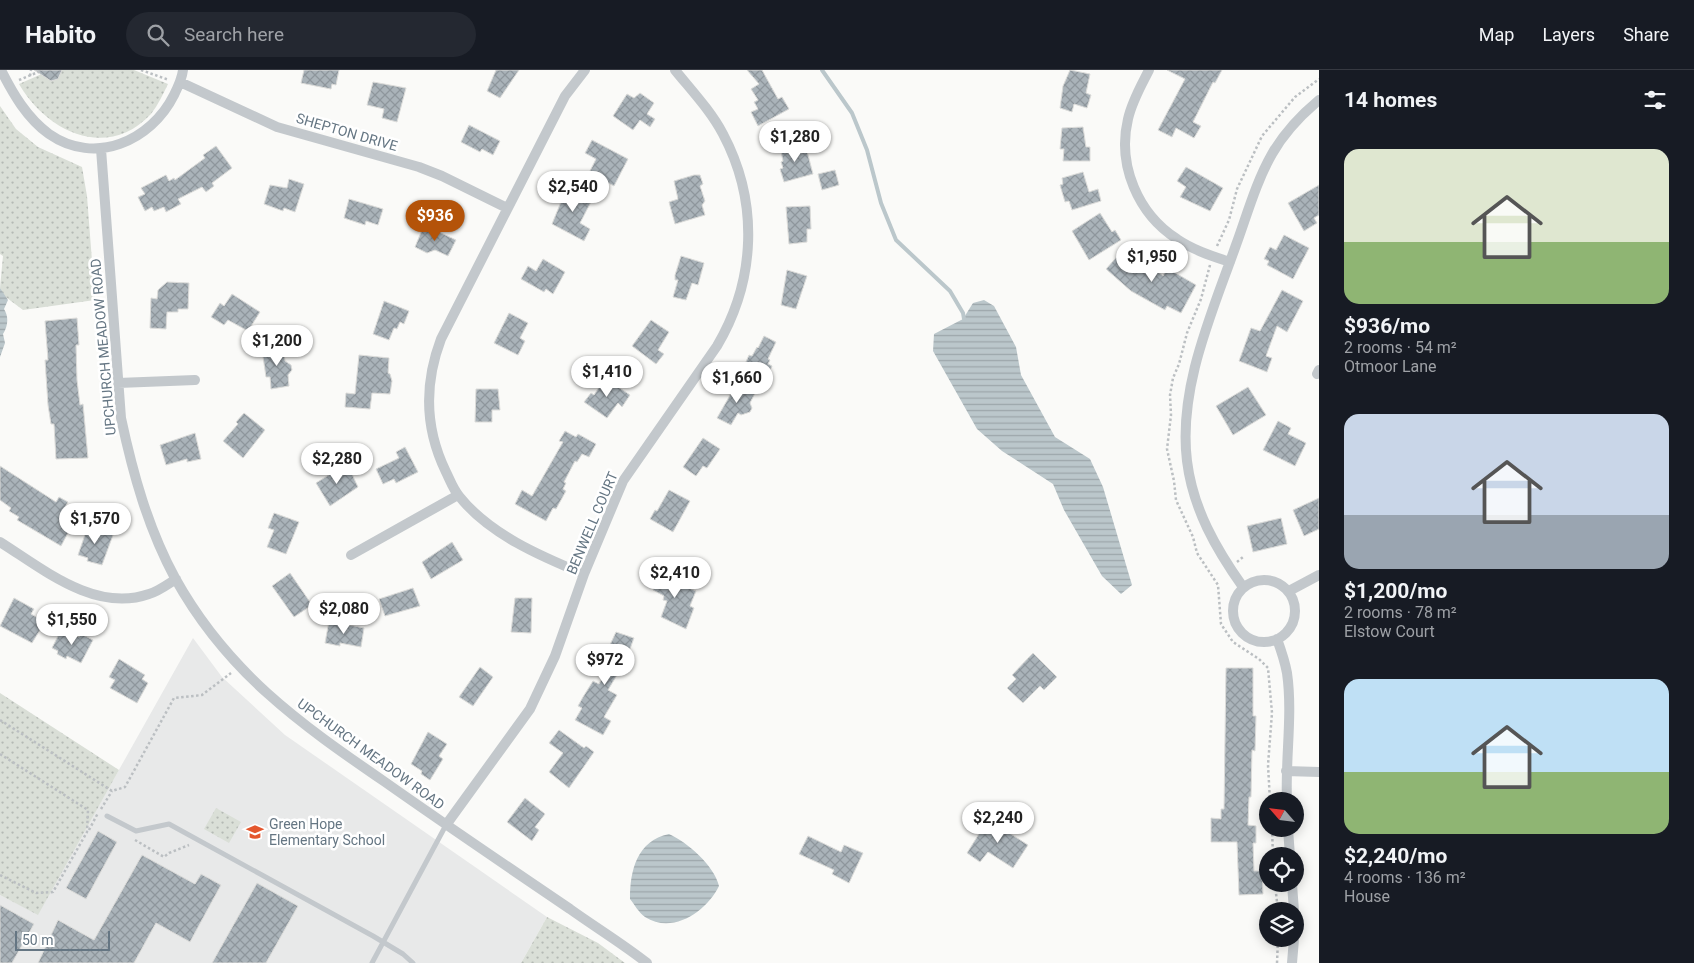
<!DOCTYPE html>
<meta charset="utf-8">
<style>
body{margin:0;font-family:Roboto,sans-serif;background:#242831;color:#f1f3f6;height:100vh;display:flex;flex-direction:column;font-size:19px;white-space:nowrap}
*{box-sizing:border-box;margin:0}
p{font-size:16px;color:#9ea1a6}
.icon{flex:none;width:28px;height:28px;fill:none;stroke:currentColor;stroke-width:2;stroke-linecap:round;stroke-linejoin:round}
.map{position:relative;flex:1;overflow:hidden}
.drawer{display:flex;flex-direction:column;background:#171b24;width:375px}
.drawer>*{flex:none}
.needle{width:32px;rotate:298deg}
.buttons{position:absolute;left:1259px;top:722px;display:grid;gap:10px}
.buttons a{display:grid;place-items:center;width:45px;height:45px;border-radius:50%;background:#171b24;box-shadow:0 2px 12px #0003;font-size:25px}
.scale{position:absolute;left:15px;bottom:12px;width:95px;box-sizing:border-box;padding-left:5px;border:2px solid #657683;border-top:0;font-size:14px;line-height:18px;white-space:nowrap;color:#657683;-webkit-text-stroke:4px #fff;paint-order:stroke}
.price{position:absolute;translate:-50% -42px;padding:0 11px;border-radius:18px;background:#fff;color:#222;font-size:16px;line-height:32px;filter:drop-shadow(0 1px 2px #0008)}
.price::after{content:'';position:absolute;left:50%;top:30px;width:15px;height:11px;margin-left:-8px;background:inherit;clip-path:polygon(0 0,100% 0,50% 100%)}
.price.current{background:#b45309;color:#fff}
ul{padding:0;list-style:none}
li{display:grid;align-content:center;gap:10px;height:265px;padding:0 25px}
li span{display:grid;place-items:center;height:155px;border-radius:15px;color:#555}
li>.icon{margin-inline-start:auto}
span .icon{width:90px;height:90px;fill:#fffc;stroke-width:1}
li b{font-size:21px}
h2{display:flex;justify-content:space-between;align-items:center;height:60px;padding:0 25px;font-size:21px}
header{display:flex;align-items:center;gap:30px;box-sizing:border-box;height:70px;padding:0 25px;background:#171b24;border-bottom:1px solid #363941}
header strong{font-size:24px}
nav{display:flex;gap:28px;margin-inline-start:auto;font-size:18px}
.search{width:350px;height:45px;background:#242831;display:flex;align-items:center;gap:12px;box-sizing:border-box;padding:0 18px;border-radius:28px;color:#9ea1a6;font-size:19px}
main{display:flex;flex:1;min-height:0}
.map>svg:first-child{display:block}
.built{fill:#e8e9e9}
.green{fill:url(#green-dots)}
.water{fill:url(#water-rules)}
.lines{fill:none;stroke-linecap:round;stroke-linejoin:round}
.stream{stroke:#bbc7cb;stroke-width:4}
.building{fill:url(#building-cross-hatch);stroke:#dcdcda}
.path{stroke:#bbbfc2;stroke-width:2.5;stroke-dasharray:2.5 2.5;stroke-linecap:butt}
.service{stroke:#c3c8cc;stroke-width:5}
.minor{stroke:#c3c8cc;stroke-width:10}
.labels{text-anchor:middle;dominant-baseline:central;stroke-width:5;stroke-linejoin:round;paint-order:stroke}
.street-label{font-size:14px;fill:#657683;stroke:#fff}
.poi-label{font-size:14px;fill:#657683;stroke:#fff;text-anchor:start}
</style>
<header>
<strong>Habito</strong>
<div class="search"><svg class="icon" aria-label="search" viewBox="0 0 24 24"><circle cx="10" cy="10" r="6"/><path d="M15 15l6 6"/></svg>Search here</div>
<nav><a>Map</a><a>Layers</a><a>Share</a></nav>
</header>
<main>
<div class="map">
<svg width="1319" height="893" viewBox="0 0 1319 893">
<defs>
<pattern id="green-dots" width="8" height="8" patternUnits="userSpaceOnUse" patternTransform="scale(1.25)"><rect width="8" height="8" fill="#dadfd7"/><path d="M2 2h.1M6 6h.1" fill="none" stroke="#b4b9b4" stroke-width="1.8" stroke-linecap="round"/></pattern>
<pattern id="water-rules" width="6" height="5" patternUnits="userSpaceOnUse" patternTransform="scale(1.25)"><rect width="6" height="5" fill="#bbc7cb"/><path d="M0 2.5h6" fill="none" stroke="#9ca6aa"/></pattern>
<pattern id="building-cross-hatch" width="8" height="8" patternUnits="userSpaceOnUse" patternTransform="scale(1.25)"><rect width="8" height="8" fill="#aab3b9"/><path d="M0 0l8 8M0 8l8-8" fill="none" stroke="#8e969c"/></pattern>
</defs>
<rect width="100%" height="100%" fill="#fafaf8"/>
<path class="built" d="M193 568 222 607 285 665 547 847 521 893H0V825L38 844Z"/>
<path class="green" d="M61 0H134L168 14C163 24 158 35 151 44 107 91 47 62 19 14L44 3 51 11 58 9Z
M0 36 16 59 38 77 82 97 87 126 95 230 23 240 3 225 0 218 3 186 0 184Z
M0 623 119 700 38 845 0 825Z
M216 738 241 752 229 773 204 759Z
M547 847 598 873 625 893H521Z"/>
<path class="water" d="M0 218 8 230 4 239C9 247 8 256 3 264L5 273 0 287Z
M984 230 994 236 1016 277 1021 305 1055 367 1090 389 1103 417 1132 515 1121 524 1102 506 1064 440 1053 414 1002 381 977 359 933 281 934 264 963 249 973 233Z
M669 764C687 772 714 795 719 816 707 841 673 865 645 847 639 843 634 834 630 829 630 800 637 771 669 764Z"/>
<g class="lines">
<path class="stream" d="M822 0 852 43 867 80 881 133 896 170 950 221 963 243 964 249"/>
</g>
<path class="building" d="M34 0H62L58 9 51 11Z
M304 0H339L336 15 332 14 331 19 301 13Z
M496 0H519L500 28 487 21Z
M747 0H762L778 29 782 27 789 39 758 56 751 42 758 39 754 32 758 30 751 19 759 14Z
M1070 0 1090 4 1086 23 1091 25 1087 38 1074 34 1072 42 1060 38 1063 16Z
M1167 0H1222L1215 13 1213 12 1193 52 1201 56 1194 68 1176 58 1172 67 1158 60 1185 9Z
M373 12 406 18 397 52 382 48 384 39 367 35Z
M640 23 654 33 647 44 655 49 650 57 640 50 633 60 613 46 627 24 634 28Z
M469 55 500 71 493 85 482 79 480 82 461 72Z
M1083 57 1086 77H1090V91H1063L1064 79H1060L1062 58Z
M592 70 628 89 614 116 589 103 596 89 585 83Z
M799 72 801 83 807 81 813 104 784 112 780 99 783 98 781 92 783 91 780 77Z
M216 76 232 98 212 113 214 116 206 122 202 117 178 129 181 134 166 142 164 137 154 141 152 137 145 141 138 127 145 124 141 118 166 105 169 111 174 108 175 110 205 88 203 85Z
M1186 97 1223 118 1210 141 1180 127 1186 117 1177 111Z
M835 100 839 115 822 120 818 104Z
M1083 102 1089 122 1098 119 1101 131 1072 140 1069 131 1065 132 1060 115 1063 114 1062 108Z
M694 105H700L703 114 700 116 705 131 702 135 705 145 675 154 669 132 678 129 674 111Z
M289 109 304 114 295 142 284 138 283 141 264 134 270 115 287 118Z
M1319 115V145L1314 148 1317 153 1304 161 1288 133Z
M572 117 593 128 580 153 590 159 584 171 552 154 565 122 568 123Z
M349 129 383 139 378 155 366 151 365 155 344 148Z
M810 136 811 159H807V172L789 174 786 137Z
M1100 143 1112 162 1115 160 1121 170 1089 190 1072 161Z
M424 155 456 170 448 186 435 180 427 183 415 177Z
M1284 165 1309 178 1293 209 1267 195 1269 191 1264 189 1270 177 1276 180Z
M1123 180 1142 197 1146 192 1163 206 1167 198 1196 215 1181 243 1167 236 1165 240 1131 221 1106 199Z
M681 186 704 193 698 215 692 213 686 230 673 227 678 210H675V205Z
M543 189 565 202 553 224 546 219 544 222 521 209 528 196 536 201Z
M787 200 807 206 796 239 781 235Z
M167 212 189 213 188 239H178V242H167L166 259 150 258 151 228 157 229 158 220Z
M1282 220 1303 231 1287 262 1277 256 1266 286 1272 288 1267 302 1239 291 1251 258 1260 261Z
M232 224 260 242 248 261 228 250 224 255 211 247 220 233 224 236Z
M384 231 409 241 404 254 400 252 397 259 394 258 389 270 373 264Z
M509 243 528 253 520 268 525 271 518 285 494 273Z
M77 248 79 275H76L77 310 80 335 83 334 88 388 56 389 54 354H51L48 335 45 290H48L45 251Z
M651 250 669 262 658 280 664 284 656 294 632 276Z
M764 266 776 272 768 289 770 290 768 294 772 296 768 305 745 294 749 285 752 286 757 277 758 278Z
M283 277 285 291 291 295 292 300 288 305 289 316 271 319 270 307H266L262 280Z
M359 285 389 288 388 303 390 304 392 311 390 324 372 323 370 339 345 337 346 323 355 324Z
M605 308 630 325 622 337 618 333 607 348 584 332 591 323 594 325Z
M737 313 755 323 750 333 752 338 750 342 741 345 738 343 731 355 717 348Z
M1248 317 1266 345 1233 365 1216 336Z
M476 319H498L500 340H492V352H475Z
M244 343 265 360 243 388 223 371 238 354 236 352Z
M1278 351 1291 358 1288 364 1306 373 1295 396 1263 380Z
M565 361 576 367 578 364 596 374 589 387 582 384 577 392 575 391 564 412 566 413 563 419 566 421 556 439 553 438 546 451 515 434 522 420 532 426 563 372 559 371Z
M195 363 201 389 187 392V389L166 395 160 375Z
M703 368 720 379 707 398 703 396 696 406 683 397Z
M405 377 418 402 396 413 394 409 383 414 376 399 399 388 396 382Z
M0 396 56 432 59 427 68 432 64 439 70 443 68 446 75 450 61 476 17 450 19 447 9 441 11 438 0 430Z
M343 396 347 402 350 400 358 417 330 436 316 413Z
M669 420 690 431 673 462 650 449 655 440 657 441Z
M1319 428V459L1304 466 1293 440Z
M274 443 299 452 286 484 267 477 274 460 268 458Z
M1281 448 1287 474 1253 482 1247 456Z
M88 456 113 465 102 495 87 491 88 488 78 485Z
M452 472 463 490 431 509 422 492Z
M659 502 686 511 684 516 696 521 690 536 694 538 686 559 661 547 667 531 663 530 664 526 653 520Z
M290 503 312 535 294 547 272 516Z
M413 518 420 536 385 546 379 529Z
M14 528 34 539 31 544 45 552 32 573 0 556Z
M515 528H532L531 563 511 562Z
M329 551 364 558 361 577 340 573V576L325 573Z
M61 560 79 567 81 564 93 570 81 593 67 586 66 589 57 584 58 581 52 578Z
M616 562 634 568 627 587 633 589 627 603 620 600 608 620 617 625 604 647 611 651 603 665 575 650 582 638 578 636 583 627 593 611 599 614 609 596 606 595 611 580 608 579Z
M1033 583 1057 607 1044 620 1040 616 1023 633 1007 618 1016 609 1012 605Z
M119 589 145 605 142 609 148 613 137 633 110 618 115 610 109 607Z
M480 597 493 607 473 636 459 627Z
M1226 598H1253V646H1256L1255 681 1252 680 1251 727H1249L1248 755 1256 756V773H1253L1254 801H1262L1263 824 1239 825 1237 772H1211V748L1221 749V739H1224Z
M559 660 584 678 586 676 594 682 569 718 549 702 563 683 549 673Z
M428 662 447 674 439 686 443 689 430 710 421 704 422 701 411 694Z
M525 728 545 744 535 757 539 760 532 771 507 752Z
M1000 749 1010 755 1006 761 1028 775 1013 798 988 782 980 792 967 783 987 751 995 756Z
M98 761 117 772 86 829 66 818Z
M808 766 841 782 844 775 863 783 849 813 832 804 834 800 799 784Z
M142 785 195 814 201 804 221 815 190 872 156 853 134 893H38L58 850 94 870Z
M257 813 298 836 266 893H212Z
M0 835 34 854 12 893H0Z"/>
<g class="lines">
<path class="path" d="M141 0 169 10
M30 6 31 0
M19 10 43 0
M1217 176 1229 150 1237 119 1262 66 1295 27 1319 9
M1210 195 1201 229 1187 263 1179 294 1173 308 1170 325 1171 345 1167 379 1174 411 1176 430 1193 467 1197 483 1218 515 1221 554 1233 572 1259 589 1268 598 1272 643 1268 695 1270 731
M1237 492 1243 487
M0 650 112 721 125 717 174 628 202 625 231 603
M0 684 88 740 87 762 53 822 36 823 0 805
M101 739 112 721
M1272 759 1273 786
M89 760 98 743
M135 770 164 787 169 783 189 775
M1275 814 1278 841
M1277 893 1278 869"/>
<path class="service" d="M107 746 136 761 169 754 373 866 403 884 413 893
M372 893 446 755"/>
<path class="minor" d="M1 0C13 24 27 48 49 64 95 96 151 71 174 25 178 17 182 9 183 0
M1149 0C1141 16 1132 31 1128 49 1117 95 1138 144 1177 169 1193 180 1212 186 1230 192
M180 12 277 57 419 97 442 106 507 138
M101 79 121 348C133 404 148 458 175 508 227 602 299 653 385 712 446 755 508 797 570 839 595 857 623 874 647 893
M1317 304 1319 300
M118 313 195 310
M0 472C43 499 95 543 149 524 159 521 168 514 176 509
M351 485 458 425
M584 504C540 486 489 464 459 426 453 419 450 410 446 402 425 359 424 314 441 269L565 26 585 0
M1233 541a31 31 0 1 1 62 0a31 31 0 1 1-62 0Z
M1243 517C1216 479 1193 439 1187 391 1178 318 1212 243 1236 175 1247 145 1256 112 1272 84 1284 63 1301 45 1319 30
M1289 521 1319 505
M1277 569C1281 580 1285 592 1287 603 1293 645 1285 689 1287 731
M1286 701 1319 702
M446 755 530 639 555 586 584 504 623 411 717 276C756 210 759 132 723 64 711 41 692 21 675 0
M1288 759 1290 786
M1292 814 1294 841
M1292 893 1294 869"/>
</g>
<defs>
<g id="school-bare" transform="scale(1.35)"><path d="M0-5L7-2L0 1L-7-2ZM-4 1L0 2.5L4 1V4Q0 6-4 4Z" fill="#e4572e" stroke="#fff" stroke-width="2.5" paint-order="stroke"/></g>
</defs>
<g fill-rule="evenodd">
<use href="#school-bare" x="255" y="762"/>
</g>
<g class="labels">
<g class="street-label">
<text transform="translate(347 62) rotate(16)">SHEPTON DRIVE</text>
<text transform="translate(103 277) rotate(-95)">UPCHURCH MEADOW ROAD</text>
<text transform="translate(592 453) rotate(-67)">BENWELL COURT</text>
<text transform="translate(371 684) rotate(36)">UPCHURCH MEADOW ROAD</text>
</g>
<g class="poi-label">
<text x="269" y="754">Green Hope<tspan x="269" dy="16">Elementary School</tspan></text>
</g>
</g>
</svg>
<div class="buttons">
<a><svg class="needle" viewBox="-14 -14 28 28"><path d="M0-13l5 13h-10z" fill="#e53935"/><path d="M0 13l5-13h-10z" fill="#9ea1a6"/></svg></a>
<a><svg class="icon" aria-label="locate" viewBox="0 0 24 24"><circle cx="12" cy="12" r="6"/><path d="M12 2v4M12 18v4M2 12h4M18 12h4"/></svg></a>
<a><svg class="icon" aria-label="layers" viewBox="0 0 24 24"><path d="M12 4l9 5-9 5-9-5zM3 14l9 5 9-5"/></svg></a>
</div>
<div class="scale">50 m</div>
<b class="price" style="left:795px;top:93px">$1,280</b>
<b class="price" style="left:573px;top:143px">$2,540</b>
<b class="price current" style="left:435px;top:172px">$936</b>
<b class="price" style="left:1152px;top:213px">$1,950</b>
<b class="price" style="left:277px;top:297px">$1,200</b>
<b class="price" style="left:607px;top:328px">$1,410</b>
<b class="price" style="left:737px;top:334px">$1,660</b>
<b class="price" style="left:337px;top:415px">$2,280</b>
<b class="price" style="left:95px;top:475px">$1,570</b>
<b class="price" style="left:675px;top:529px">$2,410</b>
<b class="price" style="left:344px;top:565px">$2,080</b>
<b class="price" style="left:72px;top:576px">$1,550</b>
<b class="price" style="left:605px;top:616px">$972</b>
<b class="price" style="left:998px;top:774px">$2,240</b>
</div>
<section class="drawer">
<h2>14 homes<svg class="icon" aria-label="filters" viewBox="0 0 24 24"><path d="M4 7h16M4 17h16"/><circle cx="9" cy="7" r="2"/><circle cx="15" cy="17" r="2"/></svg></h2>
<ul>
<li><span style="background:linear-gradient(#dfe7d0 60%,#8fb573 0)"><svg class="icon" aria-label="home" viewBox="0 0 24 24"><path d="M3 11l9-7 9 7M6 9v11h12V9"/></svg></span><div><b>$936/mo</b><p>2 rooms · 54 m²</p><p>Otmoor Lane</p></div></li>
<li><span style="background:linear-gradient(#c9d6e8 65%,#9aa5b1 0)"><svg class="icon" aria-label="home" viewBox="0 0 24 24"><path d="M3 11l9-7 9 7M6 9v11h12V9"/></svg></span><div><b>$1,200/mo</b><p>2 rooms · 78 m²</p><p>Elstow Court</p></div></li>
<li><span style="background:linear-gradient(#bfe0f5 60%,#8fb573 0)"><svg class="icon" aria-label="home" viewBox="0 0 24 24"><path d="M3 11l9-7 9 7M6 9v11h12V9"/></svg></span><div><b>$2,240/mo</b><p>4 rooms · 136 m²</p><p>House</p></div></li>
</ul>
</section>
</main>
